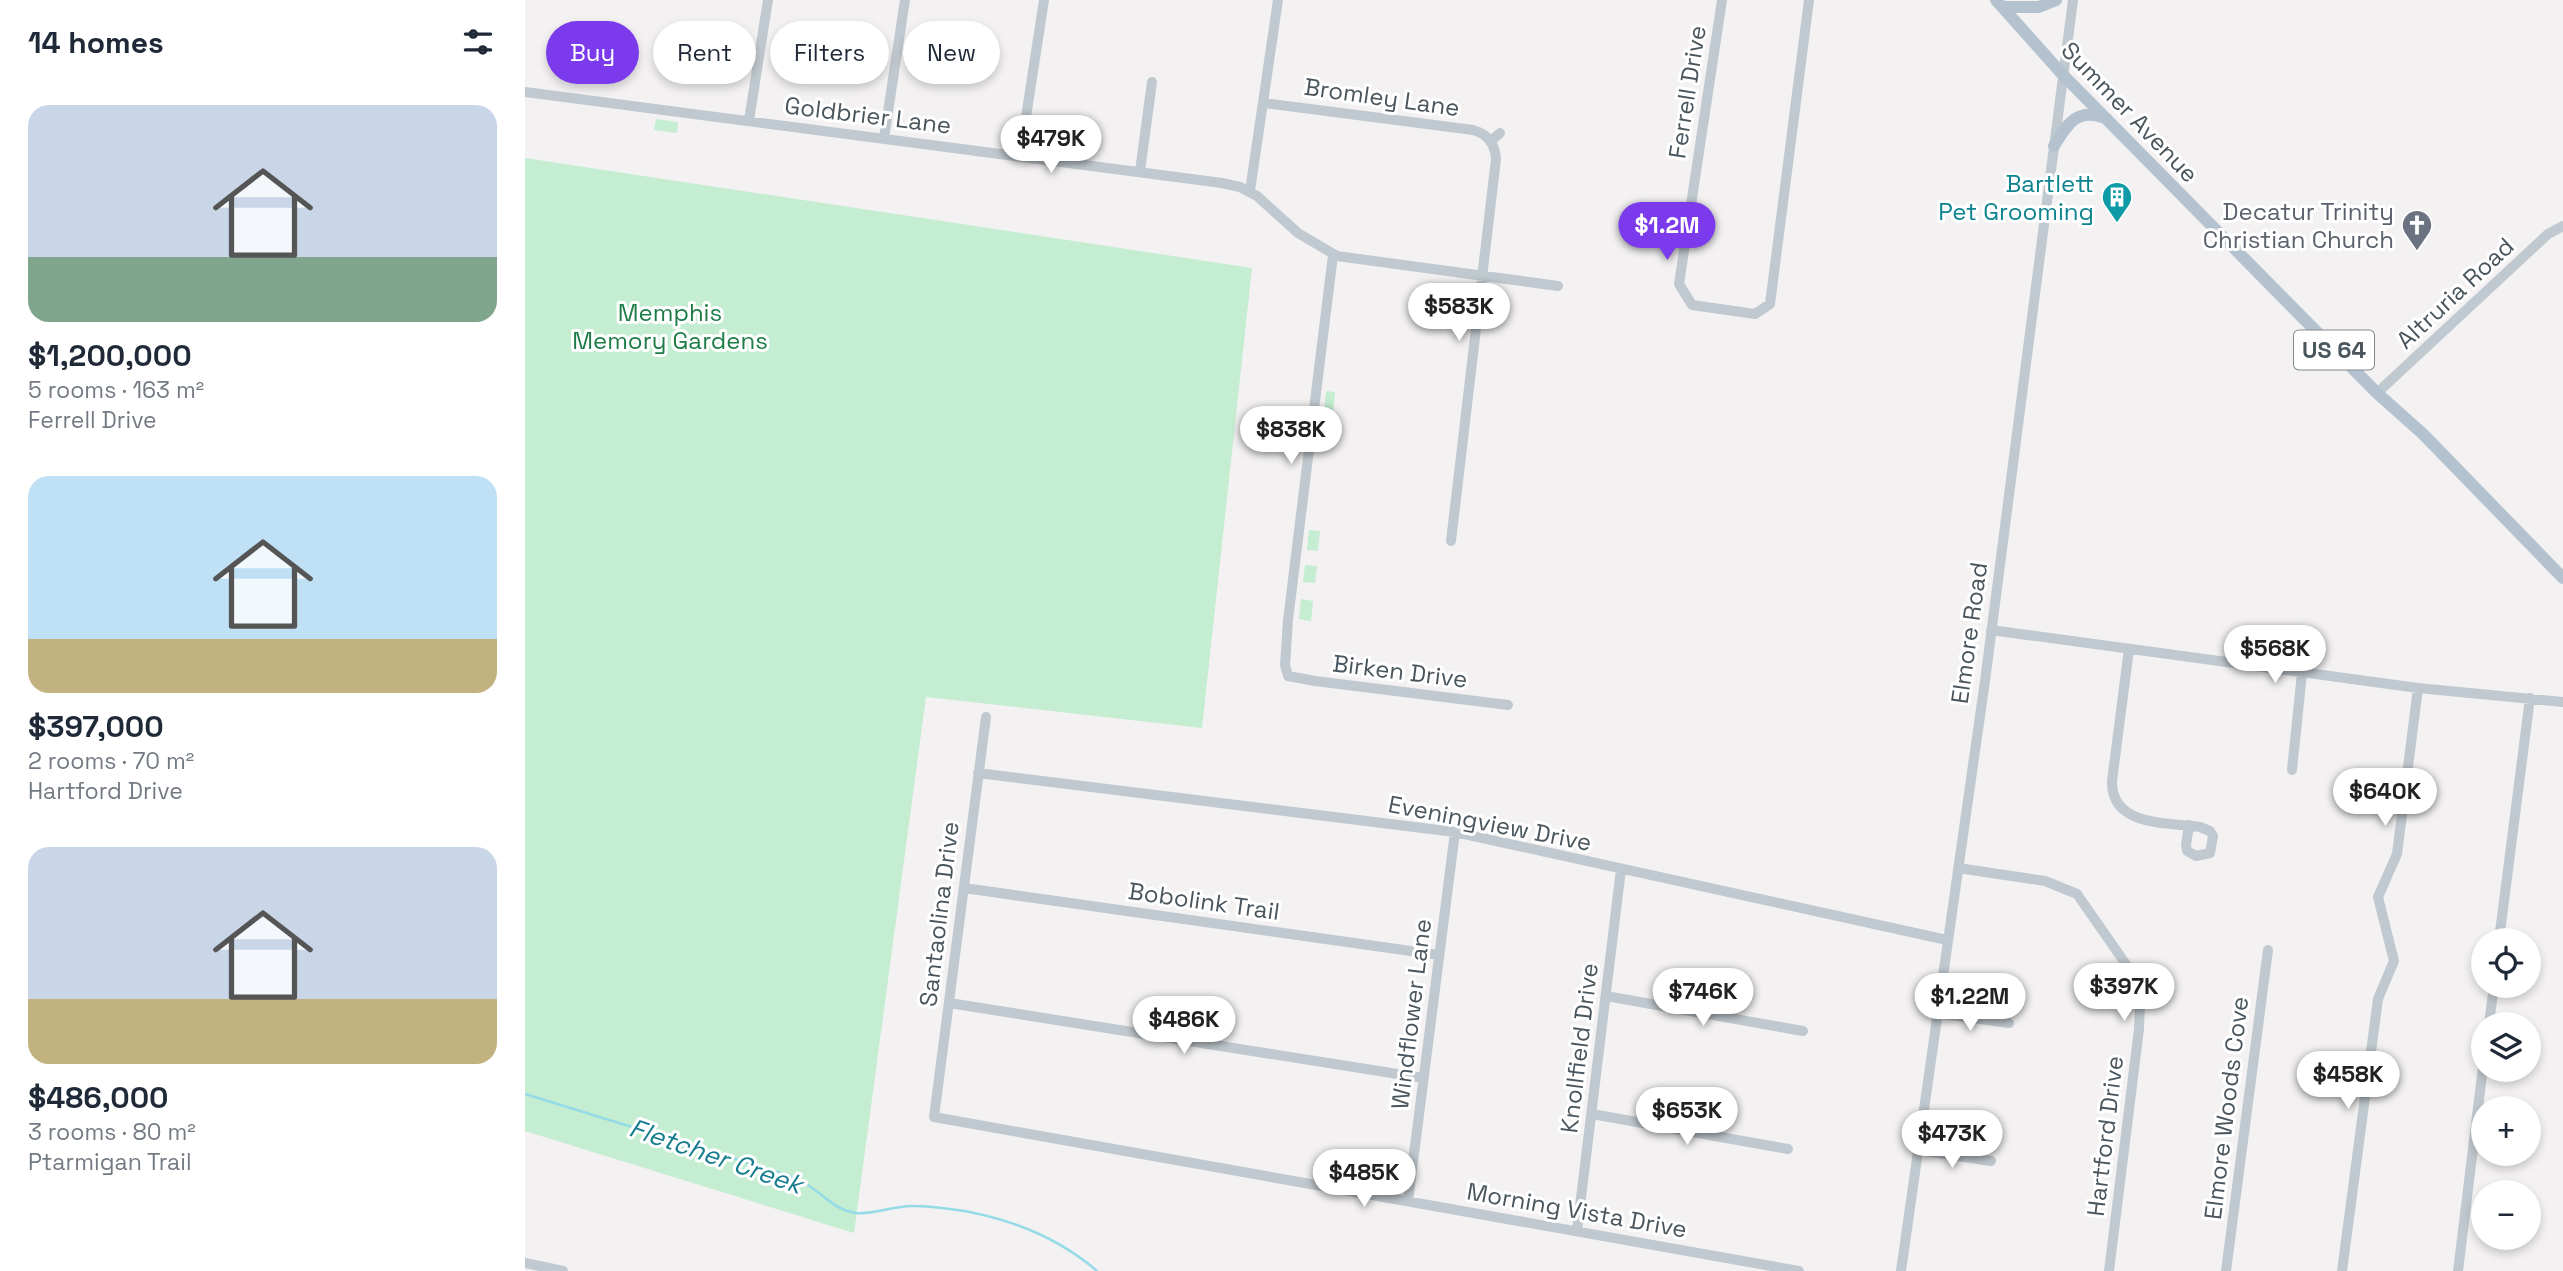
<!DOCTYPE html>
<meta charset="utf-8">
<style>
body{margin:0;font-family:"Space Grotesk",sans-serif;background:#f6f6f7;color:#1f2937;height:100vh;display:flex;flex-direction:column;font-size:26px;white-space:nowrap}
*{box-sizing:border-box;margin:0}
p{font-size:23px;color:#747a83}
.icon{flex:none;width:38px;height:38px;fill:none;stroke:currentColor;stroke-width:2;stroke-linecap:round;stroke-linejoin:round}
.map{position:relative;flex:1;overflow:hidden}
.drawer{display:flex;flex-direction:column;background:#fff;width:525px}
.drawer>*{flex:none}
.top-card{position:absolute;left:21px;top:21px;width:665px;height:63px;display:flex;gap:14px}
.controls{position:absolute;left:1946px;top:928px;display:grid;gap:14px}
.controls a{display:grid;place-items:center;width:70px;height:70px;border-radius:50%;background:#fff;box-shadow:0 4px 10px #0003;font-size:35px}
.price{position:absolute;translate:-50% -60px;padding:0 16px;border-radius:24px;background:#fff;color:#222;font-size:23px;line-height:46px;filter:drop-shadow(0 2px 4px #0008)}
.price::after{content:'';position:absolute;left:50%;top:42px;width:21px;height:16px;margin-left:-10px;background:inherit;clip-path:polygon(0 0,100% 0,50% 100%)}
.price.on{background:#7c3aed;color:#fff}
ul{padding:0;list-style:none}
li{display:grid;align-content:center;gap:14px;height:371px;padding:0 28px}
li span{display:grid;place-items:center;height:217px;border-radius:21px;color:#555}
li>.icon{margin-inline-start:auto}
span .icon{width:126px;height:126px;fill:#fffc;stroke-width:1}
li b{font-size:30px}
h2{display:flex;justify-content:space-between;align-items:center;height:84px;padding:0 28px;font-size:30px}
.chip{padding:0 24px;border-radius:32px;background:#fff;box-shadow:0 4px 10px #0003;font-size:24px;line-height:63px}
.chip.on{background:#7c3aed;color:#fff}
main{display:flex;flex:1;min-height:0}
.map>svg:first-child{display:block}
.green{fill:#c4edd1}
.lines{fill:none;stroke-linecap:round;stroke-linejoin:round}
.stream{stroke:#94dbe7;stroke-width:2.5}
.minor{stroke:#c0c9cf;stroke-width:10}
.major{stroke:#b3c2ce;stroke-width:12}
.labels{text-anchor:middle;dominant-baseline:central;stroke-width:6;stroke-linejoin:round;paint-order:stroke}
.shield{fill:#fff;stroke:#80898e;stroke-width:2}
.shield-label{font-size:23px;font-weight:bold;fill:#4a565e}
.street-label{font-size:24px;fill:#4a565e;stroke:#fff}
.culture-label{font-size:24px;fill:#0d838f;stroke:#fff;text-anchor:end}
.worship-label{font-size:24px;fill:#5b616d;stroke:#fff;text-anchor:end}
.park-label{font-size:24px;fill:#1e7c47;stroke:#fff}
.water-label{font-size:26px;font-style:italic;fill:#167d8e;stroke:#fff}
</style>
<main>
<section class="drawer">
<h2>14 homes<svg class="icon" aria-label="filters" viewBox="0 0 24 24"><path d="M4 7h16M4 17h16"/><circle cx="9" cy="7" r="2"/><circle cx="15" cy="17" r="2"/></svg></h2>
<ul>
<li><span style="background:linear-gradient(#c9d6e8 70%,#7fa58c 0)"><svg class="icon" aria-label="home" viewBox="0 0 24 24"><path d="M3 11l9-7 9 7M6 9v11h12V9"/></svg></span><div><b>$1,200,000</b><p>5 rooms · 163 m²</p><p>Ferrell Drive</p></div></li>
<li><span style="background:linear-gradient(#bfe0f5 75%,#c2b280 0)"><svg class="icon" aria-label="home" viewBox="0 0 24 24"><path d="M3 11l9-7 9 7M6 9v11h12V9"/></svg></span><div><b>$397,000</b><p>2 rooms · 70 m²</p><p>Hartford Drive</p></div></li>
<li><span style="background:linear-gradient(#c9d6e8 70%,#c2b280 0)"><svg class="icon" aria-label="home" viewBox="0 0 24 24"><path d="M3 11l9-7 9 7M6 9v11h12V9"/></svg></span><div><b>$486,000</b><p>3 rooms · 80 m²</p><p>Ptarmigan Trail</p></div></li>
</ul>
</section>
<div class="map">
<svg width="2038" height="1271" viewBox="0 0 2038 1271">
<rect width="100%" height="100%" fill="#f3f1f2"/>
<path class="green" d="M131 119 153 122 152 133 129 130Z
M0 158 727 268 677 728 401 697 329 1233 0 1131Z
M801 391 810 392 808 412 799 411Z
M797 425 806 427 804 447 794 446Z
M784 530 795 531 793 551 782 550Z
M780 565 792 566 790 583 778 582Z
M776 599 788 601 786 621 774 619Z"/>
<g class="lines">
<path class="stream" d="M0 1094 262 1175C270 1179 279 1182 286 1187 302 1198 311 1210 331 1213 350 1215 370 1205 389 1206 455 1208 522 1228 572 1271"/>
<path class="minor" d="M1197 0 1154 284 1167 305 1230 314 1245 304 1284 0
M0 92 697 183 715 187 732 196 773 233 812 256 1033 286
M739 103 948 130C963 134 970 144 971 159L926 541
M224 120 243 0
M359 138 380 0
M966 141 975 133
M495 156 519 0
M615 171 627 82
M725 191 753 0
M808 255 763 620 760 665 763 676 790 681 983 705
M1852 393 2023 234 2038 226
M1466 630 1893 688 2038 702
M1604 649 1587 781C1586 827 1642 822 1675 827L1685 831 1688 836 1685 853 1671 856 1662 851 1661 845 1664 825
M461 717 409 1117 1274 1271
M1767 770 1777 673
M453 773 930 832 1422 940
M1433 868 1520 881 1552 894 1607 973 1615 1005 1614 1029 1584 1271
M439 888 914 955
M1974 940 2005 698
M1081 996 1278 1031
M424 1003 898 1078
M1411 1013 1484 1023
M1964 1024 1969 985
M1067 1114 1263 1149
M1393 1150 1466 1161
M883 1201 930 832
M1052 1231 1096 869
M0 1263 38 1271
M1376 1271 1460 681 1548 0
M1701 1271 1743 950
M1817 1271 1853 999 1869 961 1853 897 1872 854 1893 688
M1933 1271 1958 1067"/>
<path class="major" d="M1471 0 1538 75 1852 393 1898 434 2038 578
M1478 7H1514L1531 0
M1529 146C1542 124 1553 106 1582 119"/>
</g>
<defs>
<g id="building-pin" transform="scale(1.575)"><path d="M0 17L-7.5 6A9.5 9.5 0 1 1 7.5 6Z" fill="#0f9aa8" stroke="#fff"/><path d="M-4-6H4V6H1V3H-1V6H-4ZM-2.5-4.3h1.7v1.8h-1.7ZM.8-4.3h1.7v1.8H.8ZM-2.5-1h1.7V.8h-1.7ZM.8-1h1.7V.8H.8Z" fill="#fff"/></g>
<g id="church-pin" transform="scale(1.575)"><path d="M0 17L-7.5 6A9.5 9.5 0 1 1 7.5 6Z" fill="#6b7280" stroke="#fff"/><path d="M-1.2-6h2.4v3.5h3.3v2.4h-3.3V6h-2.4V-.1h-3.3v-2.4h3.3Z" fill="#fff"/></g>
</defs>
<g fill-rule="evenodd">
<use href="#building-pin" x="1592" y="197"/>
<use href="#church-pin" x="1892" y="225"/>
</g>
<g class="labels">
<rect class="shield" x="1769" y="330.5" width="80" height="39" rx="5"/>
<g class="shield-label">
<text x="1809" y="350">US 64</text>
</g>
<g class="street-label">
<text transform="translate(1162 92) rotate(-81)">Ferrell Drive</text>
<text transform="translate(857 97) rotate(8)">Bromley Lane</text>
<text transform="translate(1605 112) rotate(46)">Summer Avenue</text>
<text transform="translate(343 115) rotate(7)">Goldbrier Lane</text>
<text transform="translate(1930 293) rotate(-43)">Altruria Road</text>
<text transform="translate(1444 633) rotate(-82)">Elmore Road</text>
<text transform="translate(875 671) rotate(7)">Birken Drive</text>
<text transform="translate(965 823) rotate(11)">Eveningview Drive</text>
<text transform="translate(679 901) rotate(8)">Bobolink Trail</text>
<text transform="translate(414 914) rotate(-83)">Santaolina Drive</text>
<text transform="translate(886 1014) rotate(-83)">Windflower Lane</text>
<text transform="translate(1054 1048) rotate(-83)">Knollfield Drive</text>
<text transform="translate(1701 1108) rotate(-83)">Elmore Woods Cove</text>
<text transform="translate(1580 1136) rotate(-83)">Hartford Drive</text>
<text transform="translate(1052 1210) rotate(10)">Morning Vista Drive</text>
</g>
<g class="culture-label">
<text x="1569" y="183">Bartlett<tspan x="1569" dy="28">Pet Grooming</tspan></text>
</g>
<g class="worship-label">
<text x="1869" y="211">Decatur Trinity<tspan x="1869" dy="28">Christian Church</tspan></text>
</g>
<g class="park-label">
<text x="145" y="312">Memphis<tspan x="145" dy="28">Memory Gardens</tspan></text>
</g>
<g class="water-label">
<text transform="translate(191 1156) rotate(19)">Fletcher Creek</text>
</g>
</g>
</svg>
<div class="controls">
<a><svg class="icon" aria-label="locate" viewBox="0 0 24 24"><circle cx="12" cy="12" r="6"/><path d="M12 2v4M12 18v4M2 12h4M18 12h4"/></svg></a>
<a><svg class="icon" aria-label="layers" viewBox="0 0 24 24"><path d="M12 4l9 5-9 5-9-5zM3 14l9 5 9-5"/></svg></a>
<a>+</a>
<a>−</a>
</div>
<b class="price" style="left:526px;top:175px">$479K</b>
<b class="price on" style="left:1142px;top:262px">$1.2M</b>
<b class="price" style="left:934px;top:343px">$583K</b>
<b class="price" style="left:766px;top:466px">$838K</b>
<b class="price" style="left:1750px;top:685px">$568K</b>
<b class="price" style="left:1860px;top:828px">$640K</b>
<b class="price" style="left:1599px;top:1023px">$397K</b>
<b class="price" style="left:1178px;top:1028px">$746K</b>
<b class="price" style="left:1445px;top:1033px">$1.22M</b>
<b class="price" style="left:659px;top:1056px">$486K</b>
<b class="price" style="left:1823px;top:1111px">$458K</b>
<b class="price" style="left:1162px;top:1147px">$653K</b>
<b class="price" style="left:1427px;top:1170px">$473K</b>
<b class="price" style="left:839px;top:1209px">$485K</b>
<div class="top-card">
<a class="chip on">Buy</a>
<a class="chip">Rent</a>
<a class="chip">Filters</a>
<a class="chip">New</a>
</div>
</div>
</main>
